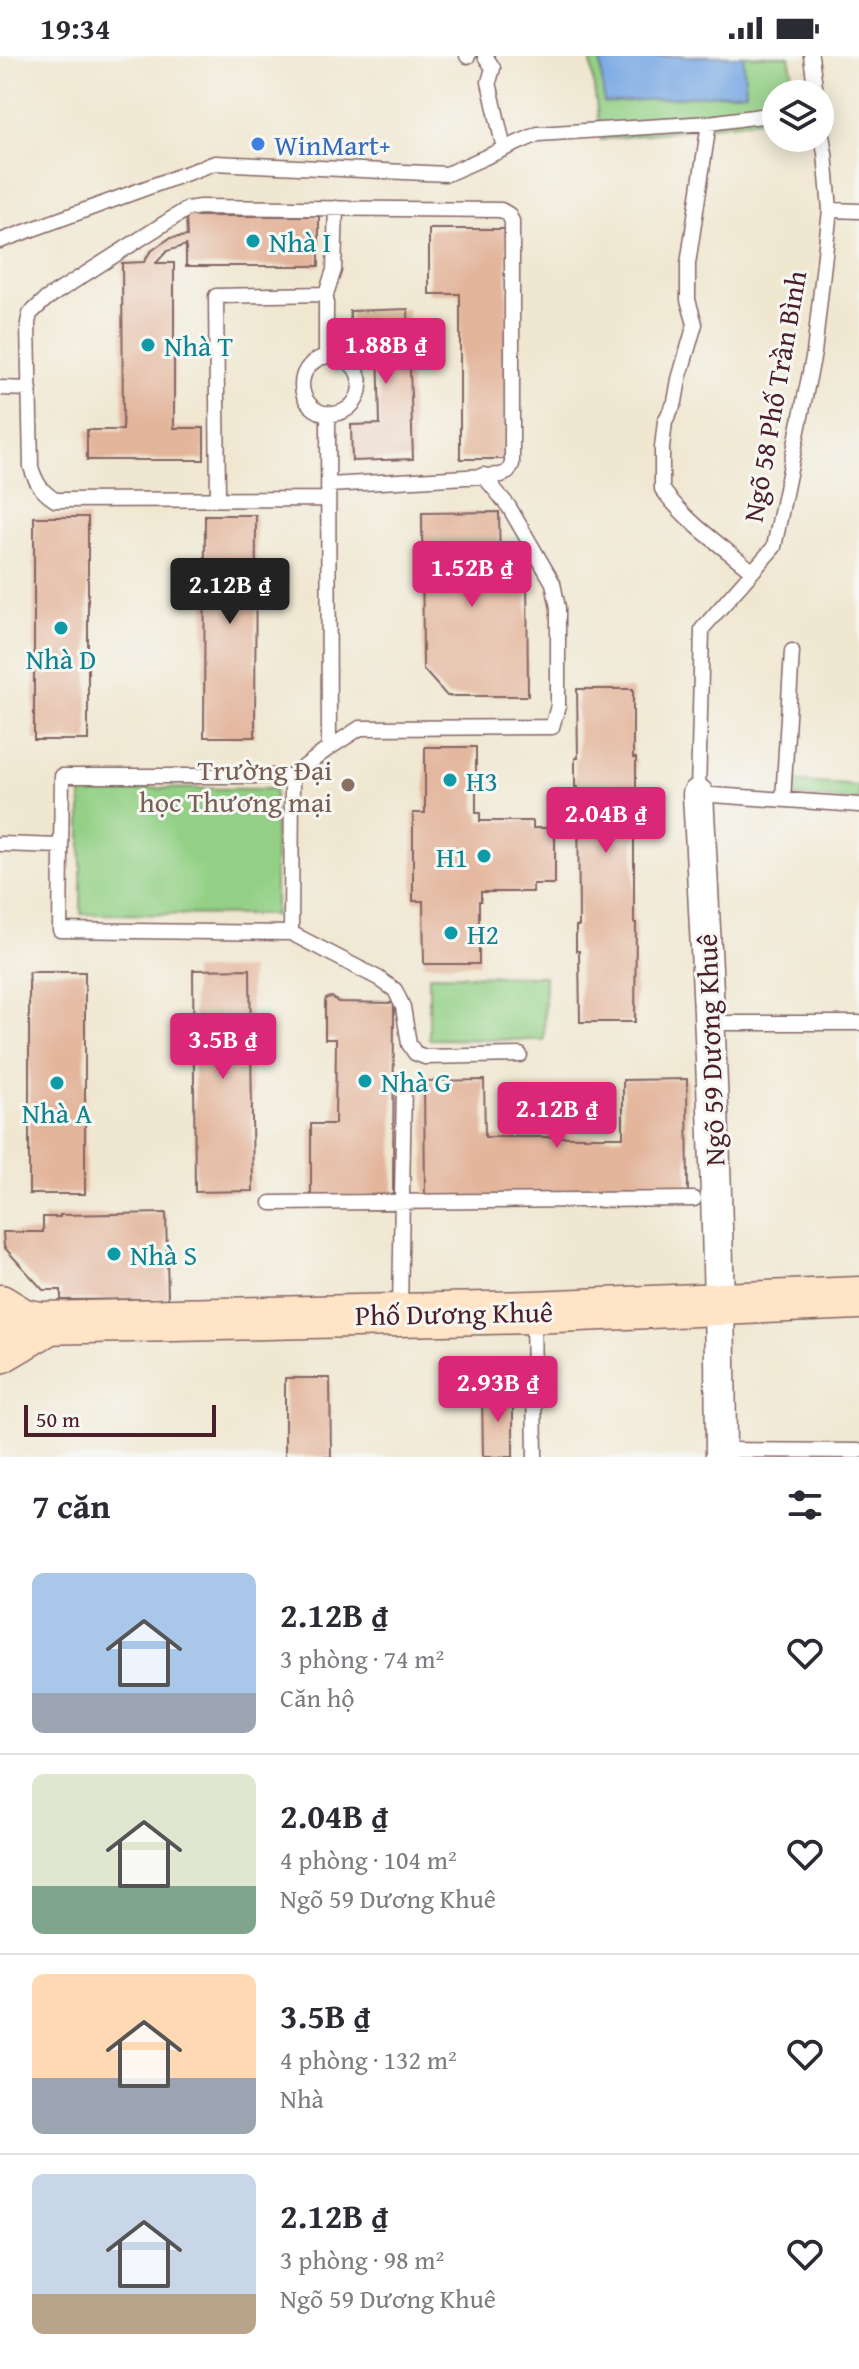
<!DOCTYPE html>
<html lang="vi">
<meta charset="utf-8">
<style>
body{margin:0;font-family:"Gentium Book Plus",serif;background:#f7f7f7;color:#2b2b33;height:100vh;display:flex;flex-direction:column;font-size:30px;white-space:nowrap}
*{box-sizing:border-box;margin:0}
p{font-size:26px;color:#7c7c81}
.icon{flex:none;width:44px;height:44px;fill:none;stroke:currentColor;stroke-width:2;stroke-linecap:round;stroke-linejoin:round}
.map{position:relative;height:1401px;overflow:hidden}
.drawer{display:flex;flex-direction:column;background:#fff;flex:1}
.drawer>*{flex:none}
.tools{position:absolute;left:762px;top:24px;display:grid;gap:16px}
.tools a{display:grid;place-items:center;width:72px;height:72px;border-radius:50%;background:#fff;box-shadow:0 4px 20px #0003;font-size:40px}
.scale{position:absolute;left:24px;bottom:20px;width:192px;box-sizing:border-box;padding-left:8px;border:4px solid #4a1f2b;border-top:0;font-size:22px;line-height:28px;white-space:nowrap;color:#4a1f2b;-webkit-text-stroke:6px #f6f6f2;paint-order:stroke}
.price{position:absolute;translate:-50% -68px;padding:0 18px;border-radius:8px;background:#db2777;color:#fff;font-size:26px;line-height:52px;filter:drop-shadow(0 2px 4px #0008)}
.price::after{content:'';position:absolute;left:50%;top:48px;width:24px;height:18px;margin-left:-12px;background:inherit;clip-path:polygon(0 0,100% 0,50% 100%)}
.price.on{background:#222;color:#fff}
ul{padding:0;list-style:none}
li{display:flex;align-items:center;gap:24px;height:200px;padding:0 32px}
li+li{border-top:2px solid #e1e1e2}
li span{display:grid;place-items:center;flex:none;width:224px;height:160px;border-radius:12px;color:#555}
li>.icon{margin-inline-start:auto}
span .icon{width:96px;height:96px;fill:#fffc;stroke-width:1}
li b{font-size:34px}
h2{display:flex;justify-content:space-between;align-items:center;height:96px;padding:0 32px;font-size:34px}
.status{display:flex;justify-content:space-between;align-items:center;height:56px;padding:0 40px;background:#fff;direction:ltr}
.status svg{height:22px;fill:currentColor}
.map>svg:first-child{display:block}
.green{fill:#93d085;stroke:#6e7858;stroke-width:2}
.water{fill:#79a9e3;stroke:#626487;stroke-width:2}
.building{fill:#e3b59b}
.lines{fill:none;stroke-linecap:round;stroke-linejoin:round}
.lane-casing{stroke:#846565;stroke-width:17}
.street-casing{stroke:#846565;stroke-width:33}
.secondary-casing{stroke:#846565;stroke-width:45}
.lane{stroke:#fff;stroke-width:14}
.street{stroke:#fff;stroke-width:30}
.secondary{stroke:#ffe4c6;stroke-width:42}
.shop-dot{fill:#3f7fe0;stroke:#f6f6f2;stroke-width:3}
.culture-dot{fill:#0f9aa8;stroke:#f6f6f2;stroke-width:3}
.education-dot{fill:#8d6e63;stroke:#f6f6f2;stroke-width:3}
.labels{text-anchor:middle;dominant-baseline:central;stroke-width:6;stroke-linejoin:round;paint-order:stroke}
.shop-label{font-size:28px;fill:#366cbe;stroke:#f6f6f2;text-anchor:start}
.culture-label{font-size:28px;fill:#0d838f;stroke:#f6f6f2;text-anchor:start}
.street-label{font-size:28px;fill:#4a1f2b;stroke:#f6f6f2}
.education-label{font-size:28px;fill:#785e54;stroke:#f6f6f2;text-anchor:end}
</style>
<div class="status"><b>19:34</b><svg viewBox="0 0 49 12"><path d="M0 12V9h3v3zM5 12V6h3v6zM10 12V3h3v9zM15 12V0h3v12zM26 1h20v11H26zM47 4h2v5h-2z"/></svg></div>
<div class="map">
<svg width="859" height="1401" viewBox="0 0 859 1401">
<rect width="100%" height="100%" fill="#f6f6f2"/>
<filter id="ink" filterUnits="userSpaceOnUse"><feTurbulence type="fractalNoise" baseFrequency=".0125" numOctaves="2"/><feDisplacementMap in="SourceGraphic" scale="16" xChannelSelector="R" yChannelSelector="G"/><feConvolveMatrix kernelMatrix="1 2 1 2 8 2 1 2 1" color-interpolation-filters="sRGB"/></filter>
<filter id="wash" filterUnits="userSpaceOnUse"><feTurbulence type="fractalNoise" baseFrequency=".006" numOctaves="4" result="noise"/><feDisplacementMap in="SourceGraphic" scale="32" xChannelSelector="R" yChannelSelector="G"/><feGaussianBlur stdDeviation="1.8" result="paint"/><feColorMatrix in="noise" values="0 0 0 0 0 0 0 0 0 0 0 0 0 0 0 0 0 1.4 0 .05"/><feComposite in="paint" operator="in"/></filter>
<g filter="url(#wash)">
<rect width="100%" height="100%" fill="#f0e7d0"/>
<path class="green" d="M590 0H789L794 26 788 38H776V62L601 84Z
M788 725 859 730V745L787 740Z
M81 732 275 733V859L81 858Z
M429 919 545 920 544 984 429 983Z"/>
<path class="water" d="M600 0H743L746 36 604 47Z"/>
<g id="blocks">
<path class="building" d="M186 160H319V210H186V189L167 195 156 207H174V372H204V404H87V374H123L122 207 144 206 150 196 158 190 170 182 187 180Z
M429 173H507V403H460V238H429Z
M408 253 413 403 352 405 351 369 380 368 378 291 351 292 350 255Z
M499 456 500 515H527L528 640H447L423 613 422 457Z
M205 459H256L255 681H204Z
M34 461H88V684H34Z
M577 633H633V702H636V733H634V867H636L635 966H580L579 895H576V870H579L578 731H575V702H578Z
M425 691H476V757H480V765H533V772H555V828H533V836H481V845H479V908H424L423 845H413V757H425Z
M250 913 253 1135 195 1136 193 914Z
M29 916H85V1138H29Z
M332 941 338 946 394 947 393 1140H311V1068H335L336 983H325V946L326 942Z
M687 1023 688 1142 425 1143 424 1025 484 1024 485 1081H623V1024Z
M166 1157 168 1243 61 1244V1234H43L4 1191 3 1176H43V1161H60V1159Z
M285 1322H330L331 1401H285Z
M482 1335H513V1401H483Z"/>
</g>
</g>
<g filter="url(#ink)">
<use href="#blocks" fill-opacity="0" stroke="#846565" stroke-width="2"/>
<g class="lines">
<g class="lane-casing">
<path id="lane" d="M467 0H468
M485 0 493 12 489 26 504 93
M811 0 816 38
M709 67 688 208V244L695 268 679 323 675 346 665 365 662 392V433C687 467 720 488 752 515
M820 68 825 97 830 154 822 225 814 297 774 491 702 573 698 738 859 749
M830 154 859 155
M0 185 215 107 447 118 538 78 709 67 776 58
M326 300V238L334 214 336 152
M302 329a29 29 0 1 1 58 0a29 29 0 1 1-58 0Z
M0 332 30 333
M328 357 329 692 292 720H62L60 874 291 877 378 922 395 934 403 951 409 988 415 997 425 1001 520 999
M218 443 216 240 326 238
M328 443 55 444C41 435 36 427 31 411L28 267 30 258 46 243 187 153 200 151 501 154 508 158 512 165V408L508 416 501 419 329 429
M329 692 360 672 552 671 558 650V552L553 527 509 451 483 419
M783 744 792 595
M0 788 61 790
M291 877 292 720
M710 967H859
M271 1147 694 1143
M400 1254 404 1028
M533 1257 535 1401
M721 1394 859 1395"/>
</g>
<g class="street-casing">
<path id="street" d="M698 738C710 959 720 1180 721 1401"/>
</g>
<g class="secondary-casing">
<path id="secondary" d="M0 1250 23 1264 40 1267 533 1256 859 1242
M0 1296 49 1267"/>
</g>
<use href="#lane" class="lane"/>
<use href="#street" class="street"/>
<use href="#secondary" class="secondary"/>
</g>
</g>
<circle class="shop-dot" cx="258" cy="88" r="8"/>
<g class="culture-dot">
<circle cx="253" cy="185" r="8"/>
<circle cx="148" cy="289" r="8"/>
<circle cx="61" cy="572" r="8"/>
<circle cx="450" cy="724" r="8"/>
<circle cx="484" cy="800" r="8"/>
<circle cx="451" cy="877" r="8"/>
<circle cx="365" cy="1025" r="8"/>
<circle cx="57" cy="1027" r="8"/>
<circle cx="114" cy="1198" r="8"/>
</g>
<circle class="education-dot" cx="348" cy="729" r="8"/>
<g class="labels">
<g class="shop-label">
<text x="274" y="88">WinMart+</text>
</g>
<g class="culture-label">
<text x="269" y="185">Nhà I</text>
<text x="164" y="289">Nhà T</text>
<text x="61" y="602" text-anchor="middle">Nhà D</text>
<text x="466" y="724">H3</text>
<text x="468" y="800" text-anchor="end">H1</text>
<text x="467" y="877">H2</text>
<text x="381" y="1025">Nhà G</text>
<text x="57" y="1056" text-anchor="middle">Nhà A</text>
<text x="130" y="1198">Nhà S</text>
</g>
<g class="street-label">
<text transform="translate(774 340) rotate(-80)">Ngõ 58 Phố Trần Bình</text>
<text transform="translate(710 994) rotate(-92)">Ngõ 59 Dương Khuê</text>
<text transform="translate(454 1257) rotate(-1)">Phố Dương Khuê</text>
</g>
<g class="education-label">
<text x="332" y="713">Trường Đại<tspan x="332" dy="32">học Thương mại</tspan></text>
</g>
</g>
</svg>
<div class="tools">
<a><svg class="icon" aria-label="layers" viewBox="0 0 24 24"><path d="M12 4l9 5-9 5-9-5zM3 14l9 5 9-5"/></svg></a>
</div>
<div class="scale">50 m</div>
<b class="price" style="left:386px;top:330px">1.88B ₫</b>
<b class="price" style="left:472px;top:553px">1.52B ₫</b>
<b class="price on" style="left:230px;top:570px">2.12B ₫</b>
<b class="price" style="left:606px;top:799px">2.04B ₫</b>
<b class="price" style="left:223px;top:1025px">3.5B ₫</b>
<b class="price" style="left:557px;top:1094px">2.12B ₫</b>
<b class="price" style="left:498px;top:1368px">2.93B ₫</b>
</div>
<section class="drawer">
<h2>7 căn<svg class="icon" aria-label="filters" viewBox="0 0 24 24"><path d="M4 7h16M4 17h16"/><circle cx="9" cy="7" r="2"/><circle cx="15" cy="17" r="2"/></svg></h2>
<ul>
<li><span style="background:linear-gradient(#a9c7e8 75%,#9aa5b1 0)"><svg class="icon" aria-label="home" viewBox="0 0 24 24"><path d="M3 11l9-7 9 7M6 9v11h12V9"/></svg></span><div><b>2.12B ₫</b><p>3 phòng · 74 m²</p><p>Căn hộ</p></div><svg class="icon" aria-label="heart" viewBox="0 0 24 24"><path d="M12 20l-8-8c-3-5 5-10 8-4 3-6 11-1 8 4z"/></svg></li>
<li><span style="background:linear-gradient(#dfe7d0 70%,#7fa58c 0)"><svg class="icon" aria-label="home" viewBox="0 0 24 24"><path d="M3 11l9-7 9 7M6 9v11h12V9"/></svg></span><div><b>2.04B ₫</b><p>4 phòng · 104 m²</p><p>Ngõ 59 Dương Khuê</p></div><svg class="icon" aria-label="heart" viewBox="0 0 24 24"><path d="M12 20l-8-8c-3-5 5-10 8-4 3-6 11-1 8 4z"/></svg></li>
<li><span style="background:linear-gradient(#ffd9b3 65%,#9aa5b1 0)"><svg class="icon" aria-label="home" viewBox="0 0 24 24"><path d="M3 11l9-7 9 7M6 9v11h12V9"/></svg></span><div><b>3.5B ₫</b><p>4 phòng · 132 m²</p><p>Nhà</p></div><svg class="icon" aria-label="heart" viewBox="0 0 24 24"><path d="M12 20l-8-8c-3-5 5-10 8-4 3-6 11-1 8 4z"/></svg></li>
<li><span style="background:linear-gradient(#c9d6e8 75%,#b9a48a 0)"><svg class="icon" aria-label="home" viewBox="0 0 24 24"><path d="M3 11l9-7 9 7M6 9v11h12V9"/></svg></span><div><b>2.12B ₫</b><p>3 phòng · 98 m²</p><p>Ngõ 59 Dương Khuê</p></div><svg class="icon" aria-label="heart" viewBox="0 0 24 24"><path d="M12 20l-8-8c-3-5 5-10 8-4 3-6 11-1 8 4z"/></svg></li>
</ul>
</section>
